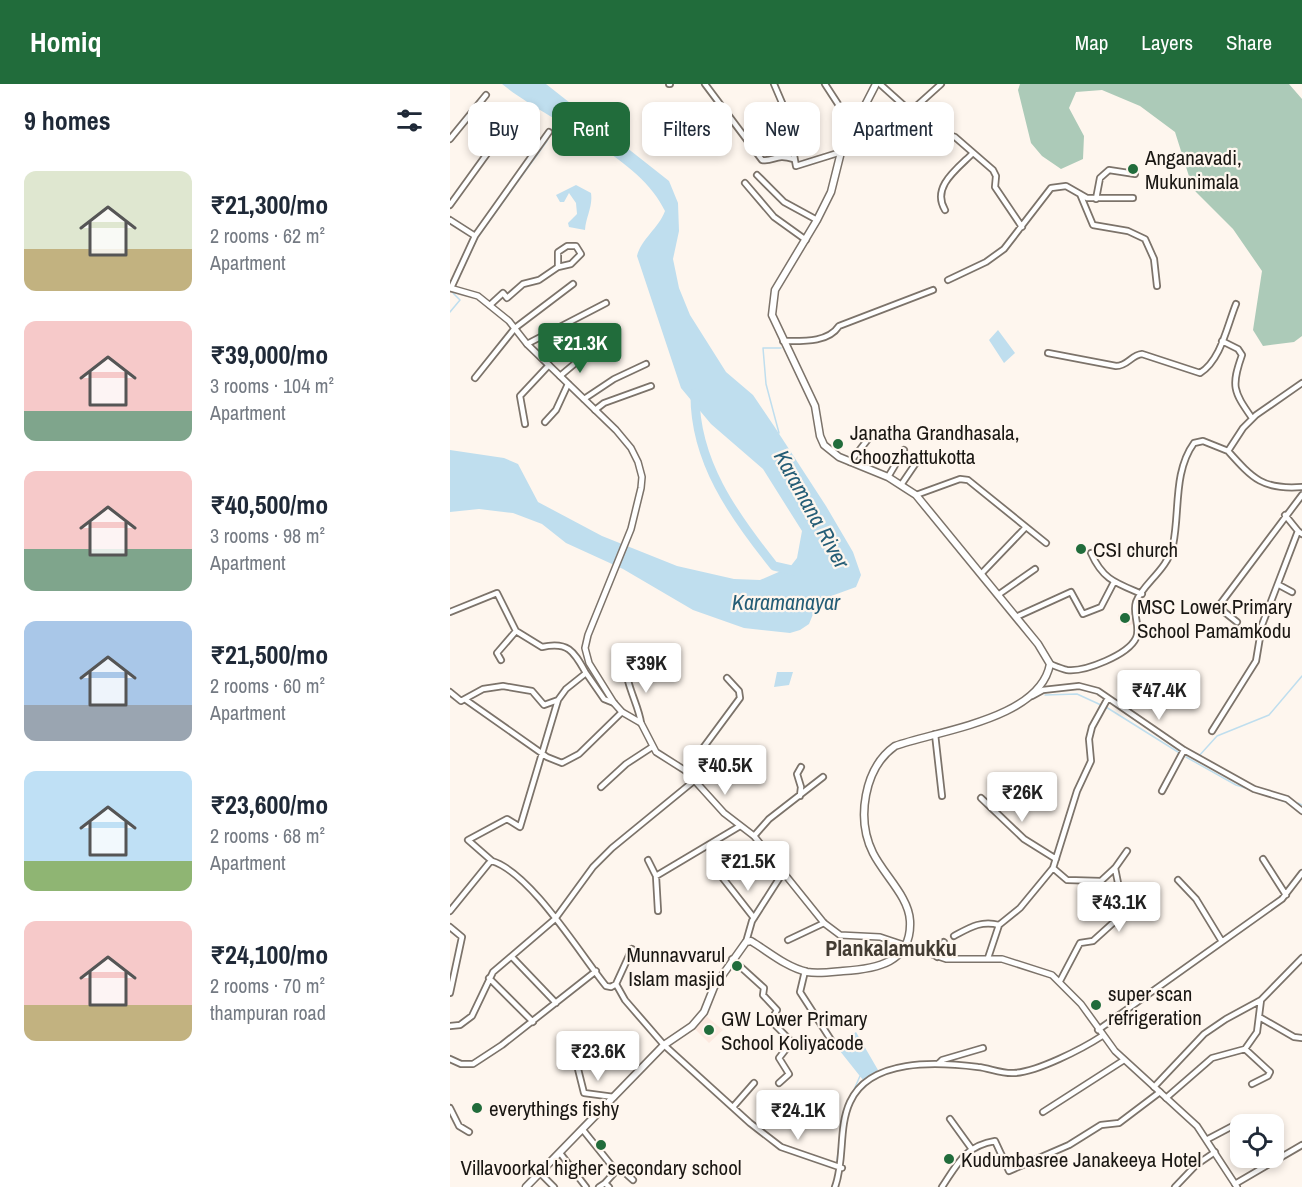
<!DOCTYPE html>
<meta charset="utf-8">
<style>
body{margin:0;font-family:"Archivo Narrow",sans-serif;background:#f6f6f7;color:#1f2937;height:100vh;display:flex;flex-direction:column;font-size:22px;white-space:nowrap}
*{box-sizing:border-box;margin:0}
p{font-size:20px;color:#747a83}
.icon{flex:none;width:33px;height:33px;fill:none;stroke:currentColor;stroke-width:2;stroke-linecap:round;stroke-linejoin:round}
.map{position:relative;flex:1;overflow:hidden}
.drawer{display:flex;flex-direction:column;background:#fff;width:450px}
.drawer>*{flex:none}
.hud{position:absolute;left:18px;top:18px;width:570px;height:54px;display:flex;gap:12px}
.tools{position:absolute;left:780px;top:1030px;display:grid;gap:12px}
.tools a{display:grid;place-items:center;width:54px;height:54px;border-radius:12px;background:#fff;box-shadow:0 3px 9px #0003;font-size:30px}
.price{position:absolute;translate:-50% -51px;padding:0 14px;border-radius:6px;background:#fff;color:#222;font-size:20px;line-height:39px;filter:drop-shadow(0 2px 3px #0008)}
.price::after{content:'';position:absolute;left:50%;top:36px;width:18px;height:14px;margin-left:-9px;background:inherit;clip-path:polygon(0 0,100% 0,50% 100%)}
.price.current{background:#216c3b;color:#fff}
ul{padding:0;list-style:none}
li{display:flex;align-items:center;gap:18px;height:150px;padding:0 24px}
li span{display:grid;place-items:center;flex:none;width:168px;height:120px;border-radius:12px;color:#555}
li>.icon{margin-inline-start:auto}
span .icon{width:72px;height:72px;fill:#fffc;stroke-width:1}
li b{font-size:26px}
h2{display:flex;justify-content:space-between;align-items:center;height:72px;padding:0 24px;font-size:26px}
.tag{padding:0 21px;border-radius:12px;background:#fff;box-shadow:0 3px 9px #0003;font-size:21px;line-height:54px}
.tag.current{background:#216c3b;color:#fff}
header{display:flex;align-items:center;gap:36px;box-sizing:border-box;height:84px;padding:0 30px;background:#216c3b;color:#fff}
header strong{font-size:28px}
nav{display:flex;gap:33px;margin-inline-start:auto;font-size:21px}
main{display:flex;flex:1;min-height:0}
.map>svg:first-child{display:block}
.education{fill:#fce9e0}
.forest{fill:#accab8}
.water{fill:#bfdeee}
.lines{fill:none;stroke-linecap:round;stroke-linejoin:round}
.stream{stroke:#bfdeee;stroke-width:1.5}
.river{stroke:#bfdeee;stroke-width:9}
.minor-casing{stroke:#7c736a;stroke-width:8}
.tertiary-casing{stroke:#7c736a;stroke-width:8}
.secondary-casing{stroke:#7c736a;stroke-width:9}
.minor{stroke:#fff;stroke-width:4.5}
.tertiary{stroke:#fff;stroke-width:5}
.secondary{stroke:#fff;stroke-width:6}
.poi-dot{fill:#216c3b;stroke:#fef6ee;stroke-width:2}
.labels{text-anchor:middle;dominant-baseline:central;stroke-width:4.5;stroke-linejoin:round;paint-order:stroke}
.poi-label{font-size:21px;fill:#1a1713;stroke:#fef6ee;text-anchor:start}
.water-label{font-size:22px;font-style:italic;fill:#255d76;stroke:#fef6ee}
.neighbourhood-label{font-size:22px;font-weight:bold;fill:#433c33;stroke:#fef6ee}
</style>
<header>
<strong>Homiq</strong>
<nav><a>Map</a><a>Layers</a><a>Share</a></nav>
</header>
<main>
<section class="drawer">
<h2>9 homes<svg class="icon" aria-label="filters" viewBox="0 0 24 24"><path d="M4 7h16M4 17h16"/><circle cx="9" cy="7" r="2"/><circle cx="15" cy="17" r="2"/></svg></h2>
<ul>
<li><span style="background:linear-gradient(#dfe7d0 65%,#c2b280 0)"><svg class="icon" aria-label="home" viewBox="0 0 24 24"><path d="M3 11l9-7 9 7M6 9v11h12V9"/></svg></span><div><b>₹21,300/mo</b><p>2 rooms · 62 m²</p><p>Apartment</p></div></li>
<li><span style="background:linear-gradient(#f6c9c9 75%,#7fa58c 0)"><svg class="icon" aria-label="home" viewBox="0 0 24 24"><path d="M3 11l9-7 9 7M6 9v11h12V9"/></svg></span><div><b>₹39,000/mo</b><p>3 rooms · 104 m²</p><p>Apartment</p></div></li>
<li><span style="background:linear-gradient(#f6c9c9 65%,#7fa58c 0)"><svg class="icon" aria-label="home" viewBox="0 0 24 24"><path d="M3 11l9-7 9 7M6 9v11h12V9"/></svg></span><div><b>₹40,500/mo</b><p>3 rooms · 98 m²</p><p>Apartment</p></div></li>
<li><span style="background:linear-gradient(#a9c7e8 70%,#9aa5b1 0)"><svg class="icon" aria-label="home" viewBox="0 0 24 24"><path d="M3 11l9-7 9 7M6 9v11h12V9"/></svg></span><div><b>₹21,500/mo</b><p>2 rooms · 60 m²</p><p>Apartment</p></div></li>
<li><span style="background:linear-gradient(#bfe0f5 75%,#8fb573 0)"><svg class="icon" aria-label="home" viewBox="0 0 24 24"><path d="M3 11l9-7 9 7M6 9v11h12V9"/></svg></span><div><b>₹23,600/mo</b><p>2 rooms · 68 m²</p><p>Apartment</p></div></li>
<li><span style="background:linear-gradient(#f6c9c9 70%,#c2b280 0)"><svg class="icon" aria-label="home" viewBox="0 0 24 24"><path d="M3 11l9-7 9 7M6 9v11h12V9"/></svg></span><div><b>₹24,100/mo</b><p>2 rooms · 70 m²</p><p>thampuran road</p></div></li>
</ul>
</section>
<div class="map">
<svg width="852" height="1103" viewBox="0 0 852 1103">
<rect width="100%" height="100%" fill="#fef6ee"/>
<path class="education" d="M680 527 684 540 676 542 675 538 670 540 668 531Z
M256 932 273 946 259 959 245 945Z"/>
<path class="forest" d="M570 0H839L852 15V252L844 258 813 262 803 246 812 187 783 145 743 105 725 48 690 22 652 6 626 8 619 24 634 52 633 75 611 85 592 72 581 59 568 6Z"/>
<path class="water" d="M52 0H96L219 97 228 119 229 147 223 175 229 204 240 231 276 288 303 311 324 342 376 422 403 468 411 491 406 503 373 515 366 523 359 540 350 546 340 549 294 544 243 526 173 485 116 459 92 440 63 429 29 425 0 428V366L54 374 68 380 88 418 152 452 227 482 284 495 310 496 340 483 347 474 352 447 313 385 261 340 231 304 187 172C191 155 209 144 215 127 190 72 99 38 52 0Z
M126 101 141 109C143 123 136 132 135 146L119 143 118 139 127 130 126 119 119 109 114 118H110L106 111Z
M548 246 565 269 554 279 539 256Z
M327 588H343L339 601 324 603Z
M406 948 428 986 413 996 386 962Z"/>
<g class="lines">
<path class="stream" d="M8 195 28 153 97 57 106 36
M0 228 10 216 3 209
M329 349 316 300 313 264H331
M595 611 627 610 651 621
M656 623 728 668
M736 673 786 701 802 706
M748 673 767 652 819 631 852 592
M815 711 839 719
M848 719 852 721
M395 1026 410 992
M387 1076 390 1054"/>
<path class="river" d="M245 309C244 377 284 432 324 482L346 487"/>
<g class="minor-casing">
<path id="minor" d="M219 0H220
M255 0 312 76C324 78 326 69 343 75
M324 0 336 28 346 82 391 68
M375 0 403 43
M430 0 479 44 505 53 543 86 546 92 545 103 572 143
M461 27 491 0
M0 55 36 11
M307 91 334 118 367 136
M295 99 324 133 356 156
M630 110 643 141 678 147 695 155 704 175 707 202
M646 115 650 94 659 86 685 90
M0 121 65 31
M495 126C481 103 507 85 523 69
M0 136 25 152
M498 196 536 178 554 165 601 104 616 102 637 114H683
M1 204 25 152 99 48
M40 221 53 209 57 214 73 200 89 196 108 183 121 180 131 170 126 162H117L108 168V183
M333 257C352 257 378 259 389 242L483 206
M772 257 788 265 792 271C781 302 783 307 802 334
M77 260 156 219
M598 269 666 282C678 282 681 271 692 270L750 289C771 276 777 242 786 220
M110 292 135 271
M25 294 65 244 123 200
M134 315 164 295 196 280
M145 326 154 319 201 302
M95 338 106 326 118 300
M75 340 70 312 99 281
M778 367C803 395 813 406 852 403
M400 378 423 349
M438 393 454 366
M451 401 470 373
M466 411 510 395 518 396 596 459
M835 431 848 447
M641 469C653 496 666 499 692 510
M532 489 576 443
M829 501 842 508
M548 511 585 485
M0 528 47 509 66 547 92 563C119 557 124 568 136 589
M566 533 621 508 633 530 651 523 664 498
M787 538 768 523 852 411
M51 576 47 569 66 547
M177 579C173 596 189 621 191 639
M600 580C605 582 612 585 617 586 635 588 678 571 686 554 691 543 682 530 686 518 693 499 717 487 723 461 730 428 723 388 744 359L753 357 778 367 793 344 806 331 852 299
M0 608 11 617 33 605 53 602 82 607 94 621 108 616
M582 612 593 606 629 602 648 607 734 666 804 705 837 715 852 727
M16 616 97 673 112 679 129 670 172 628
M762 647 806 577 812 541 848 447 852 450
M485 650 492 712
M236 687 290 614 289 607 277 594
M151 703 176 680 202 663
M712 707 734 666
M350 712 351 703 347 690 351 683
M531 714 574 755 606 775
M304 752 319 735 373 693
M813 775 836 811
M198 776 206 792 290 742
M42 777 18 756 57 735 70 743 108 616 116 605 136 589 154 615 164 619
M276 781 268 788 304 834
M603 784 617 796 651 797 665 784 677 767
M206 792 208 827
M728 796 746 815 771 856
M0 827 39 779 42 777C81 789 130 870 156 902L161 903 166 900 175 916 214 961 300 1039 331 1063 392 1084
M0 843 12 853 0 909
M504 852C519 844 531 836 549 841
M338 856 374 839
M296 858 302 837 332 790
M62 873 106 919
M487 873 494 858
M538 874 549 841 570 824 603 784 627 707 641 677 639 655 642 643 658 614
M282 875 314 904 313 911 327 926 321 937 340 956V960L329 974 339 990 329 999
M355 887 350 908 383 959
M39 894 83 938
M610 897 630 859 643 857 674 829 665 784
M166 900 182 865
M811 934 844 953 852 954
M0 942 10 941 22 932 43 888 105 835 143 783 162 764 245 696
M648 946 832 815 852 789
M795 965 820 988 818 992 802 1000
M0 975 11 980H23L52 961 146 887
M488 980 492 976 533 964
M128 985 134 1009 164 1013
M704 1003 754 950 776 935 811 916 852 874
M716 1014 762 974 795 965 807 948 811 916
M283 1023 304 999
M0 1024 9 1042 19 1048
M593 1028 674 976
M500 1035 521 1064
M133 1046 166 1087H173L183 1096
M758 1055 796 1035
M110 1069 136 1103
M89 1088 104 1103
M155 1099 166 1087
M785 1100 852 1061
M149 1103 155 1099 159 1103
M385 1103C395 1076 388 1044 400 1018 420 974 487 978 528 983 539 984 552 990 564 989 587 988 632 965 652 952
M492 1103C508 1079 515 1062 545 1057L559 1087 619 1061 651 1041 669 1039 710 1008
M725 1103 746 1081 765 1068"/>
</g>
<g class="tertiary-casing">
<path id="tertiary" d="M0 204 28 212 59 237 77 260 166 346 181 364 188 378 192 393 191 404 181 445 138 551 135 564 139 579 164 619 172 628 191 639 206 668 236 687 274 729 304 752 374 839 390 851 430 853 496 875H552L602 891 631 920 665 967 747 1042 787 1103"/>
</g>
<g class="secondary-casing">
<path id="secondary" d="M76 1103 214 961 242 942 254 928 264 903 296 858 301 857C319 868 336 883 357 888 368 890 382 888 393 887 426 885 462 879 460 837 459 813 434 791 423 769 406 735 414 684 445 662 490 646 590 635 600 580L588 560 466 411 438 393 389 373 374 361 370 352 365 322 322 231 325 206 367 136 381 108 391 68 426 0"/>
</g>
<use href="#minor" class="minor"/>
<use href="#tertiary" class="tertiary"/>
<use href="#secondary" class="secondary"/>
</g>
<g class="poi-dot">
<circle cx="683" cy="85" r="6"/>
<circle cx="388" cy="360" r="6"/>
<circle cx="631" cy="465" r="6"/>
<circle cx="675" cy="534" r="6"/>
<circle cx="287" cy="882" r="6"/>
<circle cx="646" cy="921" r="6"/>
<circle cx="259" cy="946" r="6"/>
<circle cx="27" cy="1024" r="6"/>
<circle cx="151" cy="1061" r="6"/>
<circle cx="499" cy="1075" r="6"/>
</g>
<g class="labels">
<g class="poi-label">
<text x="695" y="73">Anganavadi,<tspan x="695" dy="24">Mukunimala</tspan></text>
<text x="400" y="348">Janatha Grandhasala,<tspan x="400" dy="24">Choozhattukotta</tspan></text>
<text x="643" y="465">CSI church</text>
<text x="687" y="522">MSC Lower Primary<tspan x="687" dy="24">School Pamamkodu</tspan></text>
<text x="275" y="870" text-anchor="end">Munnavvarul<tspan x="275" dy="24">Islam masjid</tspan></text>
<text x="658" y="909">super scan<tspan x="658" dy="24">refrigeration</tspan></text>
<text x="271" y="934">GW Lower Primary<tspan x="271" dy="24">School Koliyacode</tspan></text>
<text x="39" y="1024">everythings fishy</text>
<text x="511" y="1075">Kudumbasree Janakeeya Hotel</text>
<text x="151" y="1083" text-anchor="middle">Villavoorkal higher secondary school</text>
</g>
<g class="water-label">
<text transform="translate(362 425) rotate(61)">Karamana River</text>
<text x="336" y="518">Karamanayar</text>
</g>
<g class="neighbourhood-label">
<text x="441" y="864">Plankalamukku</text>
</g>
</g>
</svg>
<div class="tools">
<a><svg class="icon" aria-label="locate" viewBox="0 0 24 24"><circle cx="12" cy="12" r="6"/><path d="M12 2v4M12 18v4M2 12h4M18 12h4"/></svg></a>
</div>
<b class="price current" style="left:130px;top:290px">₹21.3K</b>
<b class="price" style="left:196px;top:610px">₹39K</b>
<b class="price" style="left:709px;top:637px">₹47.4K</b>
<b class="price" style="left:275px;top:712px">₹40.5K</b>
<b class="price" style="left:572px;top:739px">₹26K</b>
<b class="price" style="left:298px;top:808px">₹21.5K</b>
<b class="price" style="left:669px;top:849px">₹43.1K</b>
<b class="price" style="left:148px;top:998px">₹23.6K</b>
<b class="price" style="left:348px;top:1057px">₹24.1K</b>
<div class="hud">
<a class="tag">Buy</a>
<a class="tag current">Rent</a>
<a class="tag">Filters</a>
<a class="tag">New</a>
<a class="tag">Apartment</a>
</div>
</div>
</main>
